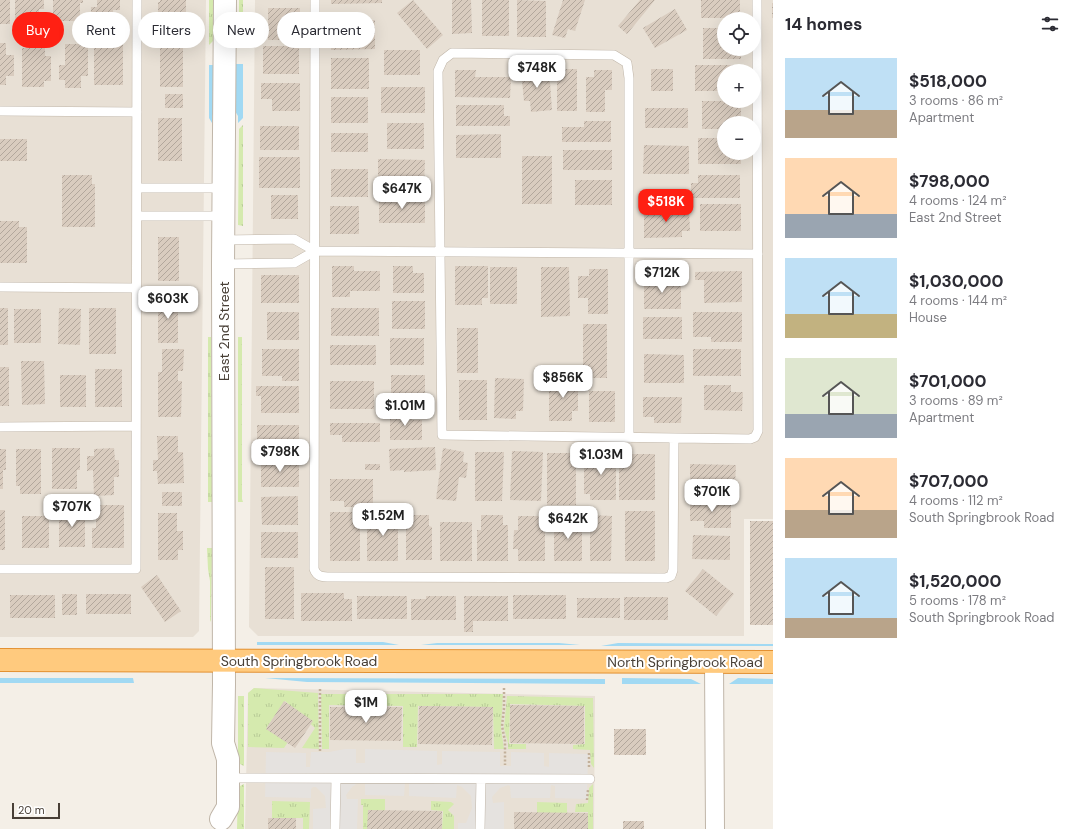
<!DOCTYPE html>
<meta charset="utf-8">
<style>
body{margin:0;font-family:"DM Sans",sans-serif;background:#f2f2f3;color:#2b2b33;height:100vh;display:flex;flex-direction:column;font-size:15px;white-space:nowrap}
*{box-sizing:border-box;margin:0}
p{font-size:13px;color:#7c7c81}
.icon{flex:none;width:22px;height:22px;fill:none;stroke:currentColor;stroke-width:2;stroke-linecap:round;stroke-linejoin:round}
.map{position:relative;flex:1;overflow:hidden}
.drawer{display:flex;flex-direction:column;background:#fff;width:300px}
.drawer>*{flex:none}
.banner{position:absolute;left:12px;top:12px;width:380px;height:36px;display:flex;gap:8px}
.tools{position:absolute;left:717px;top:12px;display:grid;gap:8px}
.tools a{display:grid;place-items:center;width:44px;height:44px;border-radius:50%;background:#fff;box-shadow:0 4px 16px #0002;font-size:20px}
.scale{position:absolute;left:12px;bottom:10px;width:48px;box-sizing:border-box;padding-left:4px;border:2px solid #483f36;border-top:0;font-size:11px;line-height:14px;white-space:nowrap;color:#483f36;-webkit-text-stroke:3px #fff;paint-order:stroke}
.price{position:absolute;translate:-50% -34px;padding:0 9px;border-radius:8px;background:#fff;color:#222;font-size:13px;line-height:26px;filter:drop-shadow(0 1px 2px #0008)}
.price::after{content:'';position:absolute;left:50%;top:24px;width:12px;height:9px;margin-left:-6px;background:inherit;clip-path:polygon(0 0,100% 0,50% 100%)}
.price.on{background:#ff2013;color:#fff}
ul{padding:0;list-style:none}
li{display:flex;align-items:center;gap:12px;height:100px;padding:0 12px}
li span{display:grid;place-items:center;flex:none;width:112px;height:80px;border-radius:0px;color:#555}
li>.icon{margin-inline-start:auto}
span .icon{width:48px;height:48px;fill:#fffc;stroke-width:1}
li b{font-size:17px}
h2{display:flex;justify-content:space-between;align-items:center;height:48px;padding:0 12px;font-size:17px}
.tag{padding:0 14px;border-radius:18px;background:#fff;box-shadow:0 4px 16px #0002;font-size:14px;line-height:36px}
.tag.on{background:#ff2013;color:#fff}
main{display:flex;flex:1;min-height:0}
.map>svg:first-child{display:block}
.residential{fill:#e8e0d5;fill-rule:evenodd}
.grass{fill:url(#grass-tufts)}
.parking{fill:#e5e2df}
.water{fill:#a1d9f3}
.building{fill:url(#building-hatch)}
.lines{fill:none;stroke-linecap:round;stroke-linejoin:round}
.service-casing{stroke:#c0b6a9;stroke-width:10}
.minor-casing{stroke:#c0b6a9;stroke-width:20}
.tertiary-casing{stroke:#c0b6a9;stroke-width:24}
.trunk-casing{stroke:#e39132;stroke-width:24}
.path{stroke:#c2b09a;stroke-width:2.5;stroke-dasharray:2 2;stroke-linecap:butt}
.service{stroke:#fff;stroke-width:9}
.minor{stroke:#fff;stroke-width:18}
.tertiary{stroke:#fff;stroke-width:22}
.trunk{stroke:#ffca7e;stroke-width:22}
.labels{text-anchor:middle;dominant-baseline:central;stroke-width:4;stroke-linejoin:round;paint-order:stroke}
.street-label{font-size:14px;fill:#483f36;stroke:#fff}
</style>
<main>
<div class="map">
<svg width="773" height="829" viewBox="0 0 773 829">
<defs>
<pattern id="grass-tufts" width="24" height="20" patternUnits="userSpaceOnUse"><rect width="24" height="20" fill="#d5eaae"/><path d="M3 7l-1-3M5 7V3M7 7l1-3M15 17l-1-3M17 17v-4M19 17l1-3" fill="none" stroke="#b8ca96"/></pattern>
<pattern id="building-hatch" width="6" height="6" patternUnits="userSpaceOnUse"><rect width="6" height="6" fill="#d9ccbf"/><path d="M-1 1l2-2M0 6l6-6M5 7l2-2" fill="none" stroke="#b2a79c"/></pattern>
</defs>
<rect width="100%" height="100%" fill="#f4efe7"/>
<path class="residential" d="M0 0H206L199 631 193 637H0Z
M255 0H773V519H744V636H258L249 627ZM724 19H754V49H724ZM724 71H754V101H724ZM724 123H754V153H724Z
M254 688 595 696 594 829H245L248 693Z"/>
<path class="grass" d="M209 0H213V41L209 45Z
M239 0H243V46L239 41Z
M243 125V226L238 225 239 129Z
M208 337H211L212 502H208Z
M238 337H242V499L243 502H238Z
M207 548H212L211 620 210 622V581L208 569Z
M254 688 318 693 319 749 302 748 315 728 285 701 267 727 288 742 284 748 248 747V693Z
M321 694H503L501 728 504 749H494L493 707 418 706 417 747H403V706L329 705V749H322Z
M238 696H244V766L238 763Z
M507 696 593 698 594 768 591 764 590 750 573 749V745L585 744V706L510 704 509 744H526V749H508V743L504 728Z
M244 784V829H237L238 787Z
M593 784V829H588V812H575L576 804 588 803 589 788Z
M361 799H385V810L368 829H363V805H361Z
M272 801 310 802 309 829H303V818H272Z
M431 801 451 802 454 804 448 810 454 816V829H442L443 811 431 810Z
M537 802 567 803V813H537Z"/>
<path class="parking" d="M345 749H356V763H365V749L437 751V765L442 764V751L500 752V766H511V752L544 753V766L549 767V753L588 754 587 799 555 798V786L551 785 550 798H511L510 786 508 785 500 788 492 797 493 803 504 802V829H458V823H466L472 808 471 796 462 787 457 785 456 798 409 796V783H405L404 796 365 795V783H358L352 787 346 795 347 799H358L357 829H313V809L326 808 325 796 316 787H313L311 789V798L265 797 266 752 306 753V767H310L311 752H329Z"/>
<path class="water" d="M235 64H243V118L238 123V116L235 111Z
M209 65H216L215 110 212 116V123L209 118Z
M257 642H383L399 645H257Z
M437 643H559L580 645H421Z
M618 643 773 644V646H601Z
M0 678H133L134 683H0Z
M265 678 605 679V684L307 682Z
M622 678 691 679 701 684H622Z
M738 678 773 679V684H729Z"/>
<path class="building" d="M0 0H10V24H0Z
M15 0H44V9H39V21H15Z
M53 0H83V3H80V21H53Z
M97 0H120V10H113V32H91V7H97Z
M160 0H186V19H158V2H160Z
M331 0H382V3L331 4Z
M413 0 443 35 427 49 397 13Z
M452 0H471L472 33 452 34Z
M482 0H509V36H482Z
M517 0 546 1V37H517Z
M563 0H585L575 31 568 29 565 38 552 35Z
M640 0H655L627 34 618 26Z
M701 0H740V18H701Z
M772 3H773V18H772Z
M268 8H300V40H268Z
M675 9 687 30 655 48 643 28Z
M375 20V49L331 50V21Z
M703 28H724V49H741V59H703Z
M160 41H183V87H160Z
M0 43H6V55H14V76H6V85H0Z
M94 43 123 44V85H94Z
M65 44H88V76H81V88H65V80H59V65H65Z
M263 46H299V74H263Z
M22 48H45V56H51V81H44V87H22Z
M384 50H420V75H384Z
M331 58H369V89H331Z
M695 65H740V71H724V91H695Z
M549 68 552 110 531 112 530 101H524L521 71Z
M565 69H577V111H557V76H565Z
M651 69H673V91H651Z
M455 70H476L475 77H511L510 98 455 97Z
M594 70H612V90H605V112H586V77H594Z
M261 83H300V111H272V99H261Z
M381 87H425V113H381Z
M165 94H183V108H165Z
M331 97H368V123H331Z
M702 101H741V123H724V129H702Z
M456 105H504V116H510V126H456Z
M645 108H688V128H645Z
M158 118H182V161H158Z
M584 121H611V142H562V127H584Z
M387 123H424V149H387Z
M260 126H299V150H260Z
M331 133H368V152H331Z
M501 134V158H456V135Z
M698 138H724V153H741V164H698Z
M0 139H27V161H0Z
M644 145 689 146V174H643Z
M563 150H612V170H563Z
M522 156H552V204H522Z
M259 157H300V188H259Z
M378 159 425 160 424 187H378Z
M331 169H368V197H331Z
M62 175H92V184H95V227H62Z
M698 175H740V198H691V183H698Z
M575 180H612V205H575Z
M271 195H298V219H271Z
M379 196 425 197V223H379Z
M700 204H741V231H700Z
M330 206H359V234H330Z
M689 209 690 231H682V237L644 238V210Z
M0 221H19V227H27V263H0Z
M158 237H179V281H158Z
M332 266H354V271H380V291H350V297H332Z
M393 266H413V273H424V293H393Z
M455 266H488V298H482V305H455Z
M490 267H517V304H490Z
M541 267H569L570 316 541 317Z
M589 269H608V314H588V298H578V276H589Z
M742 271V302L704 303V280H695V272Z
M261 275H299V303H261Z
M644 278H681V309H644Z
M158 298H178V343H158Z
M392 301H425V329H392Z
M0 308H8V345H0Z
M59 308 81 309 80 345 58 344Z
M89 308H116V354H89Z
M331 308H379V336H331Z
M14 309H41V343H14Z
M267 312H299V340H267Z
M693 312H742V342H711V337H693Z
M643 317H682V339H643Z
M583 324H607V378H588V368H583Z
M457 328H478V373H457Z
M390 338H424V365H390Z
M330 345H376V365H330Z
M162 349H184L183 371H178V381H182L181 417H158V372H162Z
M262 349H299V381H282V376H262Z
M693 349H741V376H693Z
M644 354 684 355V383H644Z
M21 361H44L45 404 22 405Z
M0 367H9V406H0Z
M95 369H122V407H95Z
M60 375H86V407H60Z
M391 375H425V402H391Z
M495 378 524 379 523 411H516V419L494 418Z
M549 378H578V411H572V421H549Z
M459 380H487V420H459Z
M330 381H374V409H330Z
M704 385H731V392H743L742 411 704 410Z
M256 386H299V413H261V396H256Z
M589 391H615V422H589Z
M643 397H682L681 423H654V417H643Z
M390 412H412V420H422V440H390Z
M330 423H380V442H342V435H330Z
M257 425H299V451H257Z
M157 436H178V452H183L184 483 158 484 157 471H153V460H158Z
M435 447 436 470 404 472V470L390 471 389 449Z
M52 448H80V470H77V489H52Z
M114 448 115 460H119V477H114V495L94 496 93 470 87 471V456H94V449Z
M443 448 464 452 463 462 468 463 466 478 459 477 456 501 436 499Z
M0 449H6V470H3V489H0Z
M16 449H41V494H20V486H16Z
M512 451 543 452 541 501 510 500Z
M475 452H504L502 501H475Z
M591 452H616V500H590V494H584V459H591Z
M547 453H576V505H547Z
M619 454H655V500H619Z
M261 459H299V487H261Z
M365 464H380V470H365Z
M690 464 736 465 735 485 690 484Z
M330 479H373V507H344V501H330Z
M162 492H182V506H162Z
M298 496V525H262L261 497Z
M690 500H731V528H704V521H690Z
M96 505H124V548H92V528H96Z
M59 508H85V547H59Z
M0 510H5V550H0Z
M625 511H655V561H625Z
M330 512H352V522H360V561H330Z
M371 512H398V561H367V529H371Z
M158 513H177V531H183V550H178V560H158Z
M406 515H429V526L432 527V560H406Z
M481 515H503V525H508V561H477V530H481Z
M590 515 612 516 611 561H590Z
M22 516H49V548H22Z
M518 516H545V561H518V549H513L514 530H518Z
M554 519H582V561H554Z
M750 521H773V625H750Z
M440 522H472V561H440Z
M261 532H298V558H261Z
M693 535 730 536V560L692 559Z
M265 567H294V619H265Z
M703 569 734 594 716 616 685 591Z
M157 575 181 611 165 622 141 587Z
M301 593H344V599H352V621H301Z
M62 594H77V615H62Z
M86 594H131V614H86Z
M10 595H55V618H10Z
M513 595H566V619H513Z
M357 596H407V619H357Z
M426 596H456V620H411V599H426Z
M464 596H508V621H473V632H464Z
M624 597H668V620H624Z
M577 598H620V618H577Z
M284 701 313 721 295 748 266 729Z
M510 705 584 706V744L510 743Z
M419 706 493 707 492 745 418 744Z
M330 707H402L401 741 330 740Z
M614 729H646V755H614Z
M368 810 442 811V829H367Z
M514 812 588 813V829H514Z
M268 818H296V829H268Z
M623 821H644V829H623Z"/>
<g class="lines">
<g class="service-casing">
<path id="service" d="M315 0 314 569C317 577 322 577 331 577L666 578 671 576 673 570 674 438
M0 111 137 112
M137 188H224
M137 216H224
M224 240 294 239 315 251
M223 264 294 263 315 251 758 254
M0 287 137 288
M0 427 136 426
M629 438V78L627 63 614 55 452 53 443 60 438 71 442 435 750 439 755 437 758 431 757 0
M0 569H136L137 0
M228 778 590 779
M335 829 336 779
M480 829 481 779"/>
</g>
<g class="minor-casing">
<path id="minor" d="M714 662 715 829"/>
</g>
<g class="tertiary-casing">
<path id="tertiary" d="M221 819 228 807V759L223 743 224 684 223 264 225 0"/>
</g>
<g class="trunk-casing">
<path id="trunk" d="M0 660 773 662"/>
</g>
<path class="path" d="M504 688V708L502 726 505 741V765
M320 689V751
M589 767V752
M587 800 588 790"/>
<use href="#service" class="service"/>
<use href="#minor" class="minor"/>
<use href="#tertiary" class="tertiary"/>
<use href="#trunk" class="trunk"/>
</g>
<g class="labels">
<g class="street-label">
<text transform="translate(224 331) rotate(-90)">East 2nd Street</text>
<text x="299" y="661">South Springbrook Road</text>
<text x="685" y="662">North Springbrook Road</text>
</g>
</g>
</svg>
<div class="tools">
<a><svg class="icon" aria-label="locate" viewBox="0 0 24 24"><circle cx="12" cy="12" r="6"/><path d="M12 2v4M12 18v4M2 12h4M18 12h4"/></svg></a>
<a>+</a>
<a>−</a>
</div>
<div class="scale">20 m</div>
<b class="price" style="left:537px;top:89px">$748K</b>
<b class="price" style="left:402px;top:210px">$647K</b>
<b class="price on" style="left:666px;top:223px">$518K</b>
<b class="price" style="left:662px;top:294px">$712K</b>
<b class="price" style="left:168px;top:320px">$603K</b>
<b class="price" style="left:563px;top:399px">$856K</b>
<b class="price" style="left:405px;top:427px">$1.01M</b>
<b class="price" style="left:280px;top:473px">$798K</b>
<b class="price" style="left:601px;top:476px">$1.03M</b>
<b class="price" style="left:712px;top:513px">$701K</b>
<b class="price" style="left:72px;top:528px">$707K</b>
<b class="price" style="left:383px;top:537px">$1.52M</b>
<b class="price" style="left:568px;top:540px">$642K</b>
<b class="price" style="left:366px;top:724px">$1M</b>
<div class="banner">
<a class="tag on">Buy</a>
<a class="tag">Rent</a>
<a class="tag">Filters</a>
<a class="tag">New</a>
<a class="tag">Apartment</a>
</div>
</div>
<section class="drawer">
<h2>14 homes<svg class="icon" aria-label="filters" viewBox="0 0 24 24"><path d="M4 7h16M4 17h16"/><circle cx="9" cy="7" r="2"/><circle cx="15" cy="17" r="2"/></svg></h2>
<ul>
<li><span style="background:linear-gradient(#bfe0f5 65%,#b9a48a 0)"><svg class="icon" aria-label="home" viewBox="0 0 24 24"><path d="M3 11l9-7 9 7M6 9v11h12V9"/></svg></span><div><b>$518,000</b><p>3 rooms · 86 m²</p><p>Apartment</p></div></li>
<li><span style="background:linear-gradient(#ffd9b3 70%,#9aa5b1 0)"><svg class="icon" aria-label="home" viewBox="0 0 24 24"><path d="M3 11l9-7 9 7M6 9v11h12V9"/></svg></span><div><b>$798,000</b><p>4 rooms · 124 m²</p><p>East 2nd Street</p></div></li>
<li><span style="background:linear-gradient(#bfe0f5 70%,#c2b280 0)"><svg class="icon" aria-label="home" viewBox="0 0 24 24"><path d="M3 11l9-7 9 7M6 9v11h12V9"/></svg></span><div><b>$1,030,000</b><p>4 rooms · 144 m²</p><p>House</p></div></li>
<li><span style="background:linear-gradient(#dfe7d0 70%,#9aa5b1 0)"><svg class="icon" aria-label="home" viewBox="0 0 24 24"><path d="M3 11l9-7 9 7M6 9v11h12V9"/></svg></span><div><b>$701,000</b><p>3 rooms · 89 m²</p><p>Apartment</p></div></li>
<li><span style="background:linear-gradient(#ffd9b3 65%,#b9a48a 0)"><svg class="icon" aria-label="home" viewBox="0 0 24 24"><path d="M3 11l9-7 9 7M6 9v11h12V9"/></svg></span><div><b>$707,000</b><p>4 rooms · 112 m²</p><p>South Springbrook Road</p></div></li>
<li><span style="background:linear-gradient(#bfe0f5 75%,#b9a48a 0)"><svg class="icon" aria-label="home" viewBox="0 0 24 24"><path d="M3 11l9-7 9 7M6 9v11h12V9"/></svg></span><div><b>$1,520,000</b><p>5 rooms · 178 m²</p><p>South Springbrook Road</p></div></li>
</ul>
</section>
</main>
